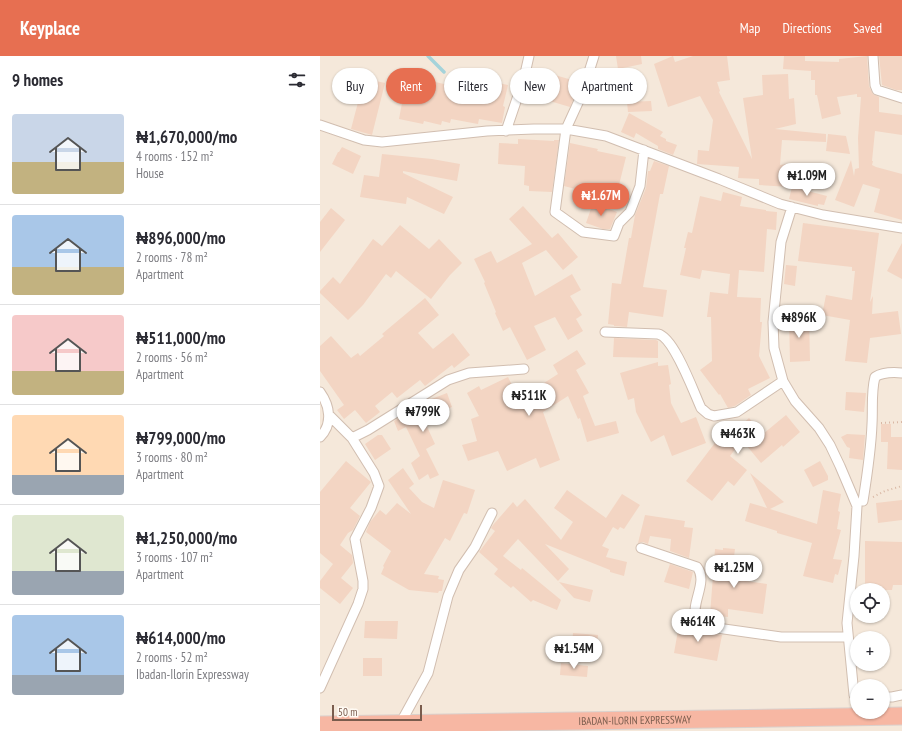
<!DOCTYPE html>
<meta charset="utf-8">
<style>
body{margin:0;font-family:"PT Sans Narrow",sans-serif;background:#f7f7f7;color:#2b2b33;height:100vh;display:flex;flex-direction:column;font-size:15px;white-space:nowrap}
*{box-sizing:border-box;margin:0}
p{font-size:13px;color:#7c7c81}
.icon{flex:none;width:22px;height:22px;fill:none;stroke:currentColor;stroke-width:2;stroke-linecap:round;stroke-linejoin:round}
.map{position:relative;flex:1;overflow:hidden}
.sheet{display:flex;flex-direction:column;background:#fff;width:320px}
.sheet>*{flex:none}
.guide{position:absolute;left:12px;top:12px;width:380px;height:36px;display:flex;gap:8px}
.controls{position:absolute;left:530px;top:527px;display:grid;gap:8px}
.controls a{display:grid;place-items:center;width:40px;height:40px;border-radius:50%;background:#fff;box-shadow:0 1px 3px #0004;font-size:20px}
.scale{position:absolute;left:12px;bottom:10px;width:90px;box-sizing:border-box;padding-left:4px;border:2px solid #7a5c4d;border-top:0;font-size:11px;line-height:14px;white-space:nowrap;color:#7a5c4d;-webkit-text-stroke:3px #fffaf3;paint-order:stroke}
.price{position:absolute;translate:-50% -34px;padding:0 9px;border-radius:14px;background:#fff;color:#222;font-size:13px;line-height:26px;filter:drop-shadow(0 1px 2px #0008)}
.price::after{content:'';position:absolute;left:50%;top:24px;width:12px;height:9px;margin-left:-6px;background:inherit;clip-path:polygon(0 0,100% 0,50% 100%)}
.price.on{background:#e76f51;color:#fff}
ul{padding:0;list-style:none}
li{display:flex;align-items:center;gap:12px;height:100px;padding:0 12px}
li+li{border-top:1px solid #e1e1e2}
li span{display:grid;place-items:center;flex:none;width:112px;height:80px;border-radius:4px;color:#555}
li>.icon{margin-inline-start:auto}
span .icon{width:48px;height:48px;fill:#fffc;stroke-width:1}
li b{font-size:17px}
h2{display:flex;justify-content:space-between;align-items:center;height:48px;padding:0 12px;font-size:17px}
.chip{padding:0 14px;border-radius:18px;background:#fff;box-shadow:0 1px 3px #0004;font-size:14px;line-height:36px}
.chip.on{background:#e76f51;color:#fff}
header{display:flex;align-items:center;gap:24px;box-sizing:border-box;height:56px;padding:0 20px;background:#e76f51;color:#fff}
header strong{font-size:19px}
nav{display:flex;gap:22px;margin-inline-start:auto;font-size:14px}
main{display:flex;flex:1;min-height:0}
.map>svg:first-child{display:block}
.residential{fill:#f5e8da;fill-rule:evenodd}
.lines{fill:none;stroke-linecap:round;stroke-linejoin:round}
.stream{stroke:#a5d3da;stroke-width:3.5}
.building{fill:#f3d5c3}
.minor-casing{stroke:#d1beb0;stroke-width:11}
.motorway-casing{stroke:#dad1cd;stroke-width:19}
.path{stroke:#d9b8a5;stroke-width:2;stroke-dasharray:1 3;stroke-linecap:butt}
.minor{stroke:#fff;stroke-width:9}
.motorway{stroke:#f7b7a3;stroke-width:17}
.labels{text-anchor:middle;dominant-baseline:central;stroke-width:3.5;stroke-linejoin:round;paint-order:stroke}
.street-label{font-size:11px;fill:#7a5c4d;stroke:#fffaf3}
</style>
<header>
<strong>Keyplace</strong>
<nav><a>Map</a><a>Directions</a><a>Saved</a></nav>
</header>
<main>
<section class="sheet">
<h2>9 homes<svg class="icon" aria-label="filters" viewBox="0 0 24 24"><path d="M4 7h16M4 17h16"/><circle cx="9" cy="7" r="2"/><circle cx="15" cy="17" r="2"/></svg></h2>
<ul>
<li><span style="background:linear-gradient(#c9d6e8 60%,#c2b280 0)"><svg class="icon" aria-label="home" viewBox="0 0 24 24"><path d="M3 11l9-7 9 7M6 9v11h12V9"/></svg></span><div><b>₦1,670,000/mo</b><p>4 rooms · 152 m²</p><p>House</p></div></li>
<li><span style="background:linear-gradient(#a9c7e8 65%,#c2b280 0)"><svg class="icon" aria-label="home" viewBox="0 0 24 24"><path d="M3 11l9-7 9 7M6 9v11h12V9"/></svg></span><div><b>₦896,000/mo</b><p>2 rooms · 78 m²</p><p>Apartment</p></div></li>
<li><span style="background:linear-gradient(#f6c9c9 70%,#c2b280 0)"><svg class="icon" aria-label="home" viewBox="0 0 24 24"><path d="M3 11l9-7 9 7M6 9v11h12V9"/></svg></span><div><b>₦511,000/mo</b><p>2 rooms · 56 m²</p><p>Apartment</p></div></li>
<li><span style="background:linear-gradient(#ffd9b3 75%,#9aa5b1 0)"><svg class="icon" aria-label="home" viewBox="0 0 24 24"><path d="M3 11l9-7 9 7M6 9v11h12V9"/></svg></span><div><b>₦799,000/mo</b><p>3 rooms · 80 m²</p><p>Apartment</p></div></li>
<li><span style="background:linear-gradient(#dfe7d0 70%,#9aa5b1 0)"><svg class="icon" aria-label="home" viewBox="0 0 24 24"><path d="M3 11l9-7 9 7M6 9v11h12V9"/></svg></span><div><b>₦1,250,000/mo</b><p>3 rooms · 107 m²</p><p>Apartment</p></div></li>
<li><span style="background:linear-gradient(#a9c7e8 75%,#9aa5b1 0)"><svg class="icon" aria-label="home" viewBox="0 0 24 24"><path d="M3 11l9-7 9 7M6 9v11h12V9"/></svg></span><div><b>₦614,000/mo</b><p>2 rooms · 52 m²</p><p>Ibadan-Ilorin Expressway</p></div></li>
</ul>
</section>
<div class="map">
<svg width="582" height="675" viewBox="0 0 582 675">
<rect width="100%" height="100%" fill="#fdf6ec"/>
<path class="residential" d="M0 0H582V675H0ZM537 534H563V560H537ZM537 582H563V608H537ZM537 630H563V656H537Z"/>
<g class="lines">
<path class="stream" d="M108 0 124 16"/>
</g>
<path class="building" d="M296 0H321L322 8 298 13Z
M353 0 355 6 373 0H407L410 24 397 26 400 35 399 36 432 103 423 42 443 39 442 19 468 18 469 43 474 42 476 68 455 73 506 78V86L462 84 460 109 467 108 470 131 439 129V123L418 122 419 111 377 108 378 94 389 95 393 64 380 40 348 51 334 8Z
M464 0H485V5L519 6V3L547 0 549 30 553 38 559 41V56L582 59V79L555 75 552 105H553L552 109 556 111 582 118V164L554 156 560 133 543 128 534 151 515 144 531 104 534 120 535 113 539 112 538 82 541 41H537V38L517 41 521 58 502 63 497 39H495V24H491V15L463 13Z
M559 0H582V34H576L562 29Z
M151 15 161 18 160 23 188 29 183 50 185 51 182 67 159 63 158 68 131 63 130 67 122 65 121 69 104 65 103 68 79 63 85 31 113 36 115 26 147 33Z
M221 15 259 26 255 39 250 51 213 40Z
M38 21 65 27 52 79 31 73 41 35 35 33Z
M331 45 332 55 308 56 307 46Z
M309 57 343 76 340 80 346 83V85L357 89 353 99 338 93V90L316 77 314 82 301 76Z
M508 78 526 80 530 98 506 95Z
M198 83 234 85V84H239L232 136 209 135V130L204 129 205 110 178 108 179 87 198 88Z
M250 87 278 93 277 95 306 101 298 133 270 127 267 136 244 130Z
M22 91 41 100 33 118 12 108 18 96H19Z
M62 98 112 103 140 108 137 125 83 115V117L133 141 124 158 87 141 86 148 40 141 44 119 59 121Z
M334 105 349 110 343 138H340L323 231 347 234 343 261 309 256 307 271 294 270V269L288 268 292 227 301 228 309 182H311L315 159 326 132 328 115H330Z
M472 131 507 140 504 149 498 148V150L469 143Z
M403 136 422 141 420 150 446 154V155L457 156 456 174 447 173 444 216 419 214 417 241 441 242 440 266H442L439 300 450 322 428 333 431 339 415 350 408 352 400 338 399 339 380 314 392 305 391 261H387L390 236 408 238 410 218 382 214 380 223 360 219 366 192H364L368 176 372 177 380 140 401 145Z
M273 147 297 156 290 173H283L266 167Z
M203 150 232 182 238 177 258 201 243 214 226 194 202 207 215 240 252 218 261 234 250 240 262 259 256 263 263 275 248 284 235 261 214 270 226 294 207 304 190 271 183 275 175 257 176 256 164 227 165 226 154 203 171 195 177 207 212 188 189 163Z
M11 152 25 164 0 196V166Z
M483 167 559 177 550 246 553 240 552 258 578 255 581 278 550 282 547 307 525 305 530 264 502 259 506 239 532 244 535 215H532V211L478 205Z
M80 169 109 193 119 183 142 207 130 219 111 243 76 215 71 222 66 218 43 249 28 264 0 237V235L13 221 20 228 53 183 62 190Z
M582 187V223L567 215Z
M466 209 477 210 475 230 464 228Z
M105 242 119 259 98 277 113 293 133 277 150 299 134 312 132 309 105 330 100 324 77 342 72 336 55 350 60 356 46 367 35 354 24 363 17 354 24 349 0 315V290L11 280 31 302 38 297 40 300 64 280 62 278Z
M469 261H489L490 305 470 306Z
M294 282 336 284 338 285V302L293 301Z
M257 294 266 308 256 314 269 337 263 340 275 370 296 365 299 377 267 386 260 362 258 363 248 340 223 356 240 404 220 412 216 402 187 415 178 395 148 405 142 389 157 385 151 363 159 360 147 337 159 330 161 334 188 321 199 343 238 318 233 309Z
M338 306V310L348 309 351 328 349 329 351 347 361 367 376 361 386 387 352 400 344 379 331 386 316 356 314 342 308 344 300 317Z
M526 336 546 337 544 356 525 354Z
M127 337 132 351 103 362 115 388 106 393 119 419 110 423 108 418 99 424 91 407 100 400 86 371 78 375 74 365 109 344Z
M466 359 480 376 463 391 462 389 441 407 422 384 410 400 427 414 414 430 408 425 392 445 366 425 404 375 408 381 429 362 443 378Z
M561 368H571V381H582V414L567 413 568 386H561Z
M527 378 545 379 543 404 529 402 530 392 527 391 521 381Z
M58 379H62L71 393 55 404 45 388Z
M26 405 51 426 30 452 40 460 33 474 28 477 20 489 32 499 33 507 21 522 33 532 20 548 0 532V525L13 508 0 497V436Z
M500 405 508 420V424L493 431 484 414Z
M83 412 94 428 89 432 102 446 114 452 123 424 155 434 147 458 144 457 130 485 125 482 104 518 119 520 118 523 124 524 122 535H119L118 537 89 534 61 518 64 511 63 510 71 495 46 476 50 466 60 454 66 459 77 447 91 458 68 424Z
M430 417 464 446 450 453 497 468 503 434 521 438 518 455 520 456 517 473 521 474 513 503 522 504 518 519 515 518 513 527 483 520 492 487 457 477V475L425 465 430 447 447 452Z
M247 434 286 462 302 438 320 449 304 473 300 471 298 474 293 471 282 490 289 493 286 501 307 506 304 520 290 516V514L225 488 249 513 238 525 198 483 183 500 201 514 202 512 241 544 237 554 213 544 211 546 193 530 191 532 174 518 178 513 159 496 175 475 171 472 173 469 193 446 197 451 205 443 241 484 253 466 234 452Z
M582 444V464L558 467 556 447Z
M325 459 365 465 364 471 373 472 369 502 350 495 351 483 330 480 328 488 323 486 318 487Z
M545 485 582 486V529H573L572 534H545Z
M403 492 415 493 411 523 447 528 443 558 408 553V561L390 559 395 493 403 494Z
M350 508 373 516 369 533 344 526Z
M239 526 273 534 270 546 254 542Z
M45 565H78L77 583 44 582Z
M359 569 380 573 389 577 402 579 397 605 354 597Z
M253 577 278 579 277 592 252 589Z
M43 602H62V620H43Z
M241 607 268 610 267 621 240 619Z"/>
<g class="lines">
<g class="minor-casing">
<path id="minor" d="M274 0 262 38 246 73 235 156 263 176 294 180 299 167 310 156 320 130 324 94
M553 0 555 29 557 34 582 42
M0 69 44 84 62 86 167 75 214 73H246L286 80 399 123 460 148 503 159 582 172
M186 75 204 22 209 0
M472 151 461 186 453 266 454 292 463 325 475 345 499 372 510 389 520 410 537 450 534 500 527 567 534 639H537
M285 276 338 278C354 281 374 337 381 352L388 358 394 360 417 356 463 325
M0 336C10 350 13 368 0 381
M32 382 48 374 128 324 149 317 204 313
M543 445C547 420 551 394 552 368 553 352 551 336 555 321 563 316 572 316 582 317
M321 492 377 511C389 526 369 549 377 563 379 567 385 569 390 571L461 581H528
M0 632 38 548 43 533V525L35 483 51 452 59 430 54 417 32 382 9 359
M563 641H572L582 639
M80 668 108 617 128 540 139 514 155 491 172 457"/>
</g>
<g class="motorway-casing">
<g id="motorway">
<path id="s1" d="M0 669 582 660"/>
</g>
</g>
<path class="path" d="M561 367 582 366
M553 441 565 435 582 430"/>
<use href="#minor" class="minor"/>
<use href="#motorway" class="motorway"/>
</g>
<g class="labels">
<g class="street-label">
<text stroke="none"><textPath href="#s1" startOffset="315">IBADAN-ILORIN EXPRESSWAY</textPath></text>
</g>
</g>
</svg>
<div class="controls">
<a><svg class="icon" aria-label="locate" viewBox="0 0 24 24"><circle cx="12" cy="12" r="6"/><path d="M12 2v4M12 18v4M2 12h4M18 12h4"/></svg></a>
<a>+</a>
<a>−</a>
</div>
<div class="scale">50 m</div>
<b class="price" style="left:487px;top:141px">₦1.09M</b>
<b class="price on" style="left:281px;top:161px">₦1.67M</b>
<b class="price" style="left:479px;top:283px">₦896K</b>
<b class="price" style="left:209px;top:361px">₦511K</b>
<b class="price" style="left:103px;top:377px">₦799K</b>
<b class="price" style="left:418px;top:399px">₦463K</b>
<b class="price" style="left:414px;top:533px">₦1.25M</b>
<b class="price" style="left:378px;top:587px">₦614K</b>
<b class="price" style="left:254px;top:614px">₦1.54M</b>
<div class="guide">
<a class="chip">Buy</a>
<a class="chip on">Rent</a>
<a class="chip">Filters</a>
<a class="chip">New</a>
<a class="chip">Apartment</a>
</div>
</div>
</main>
